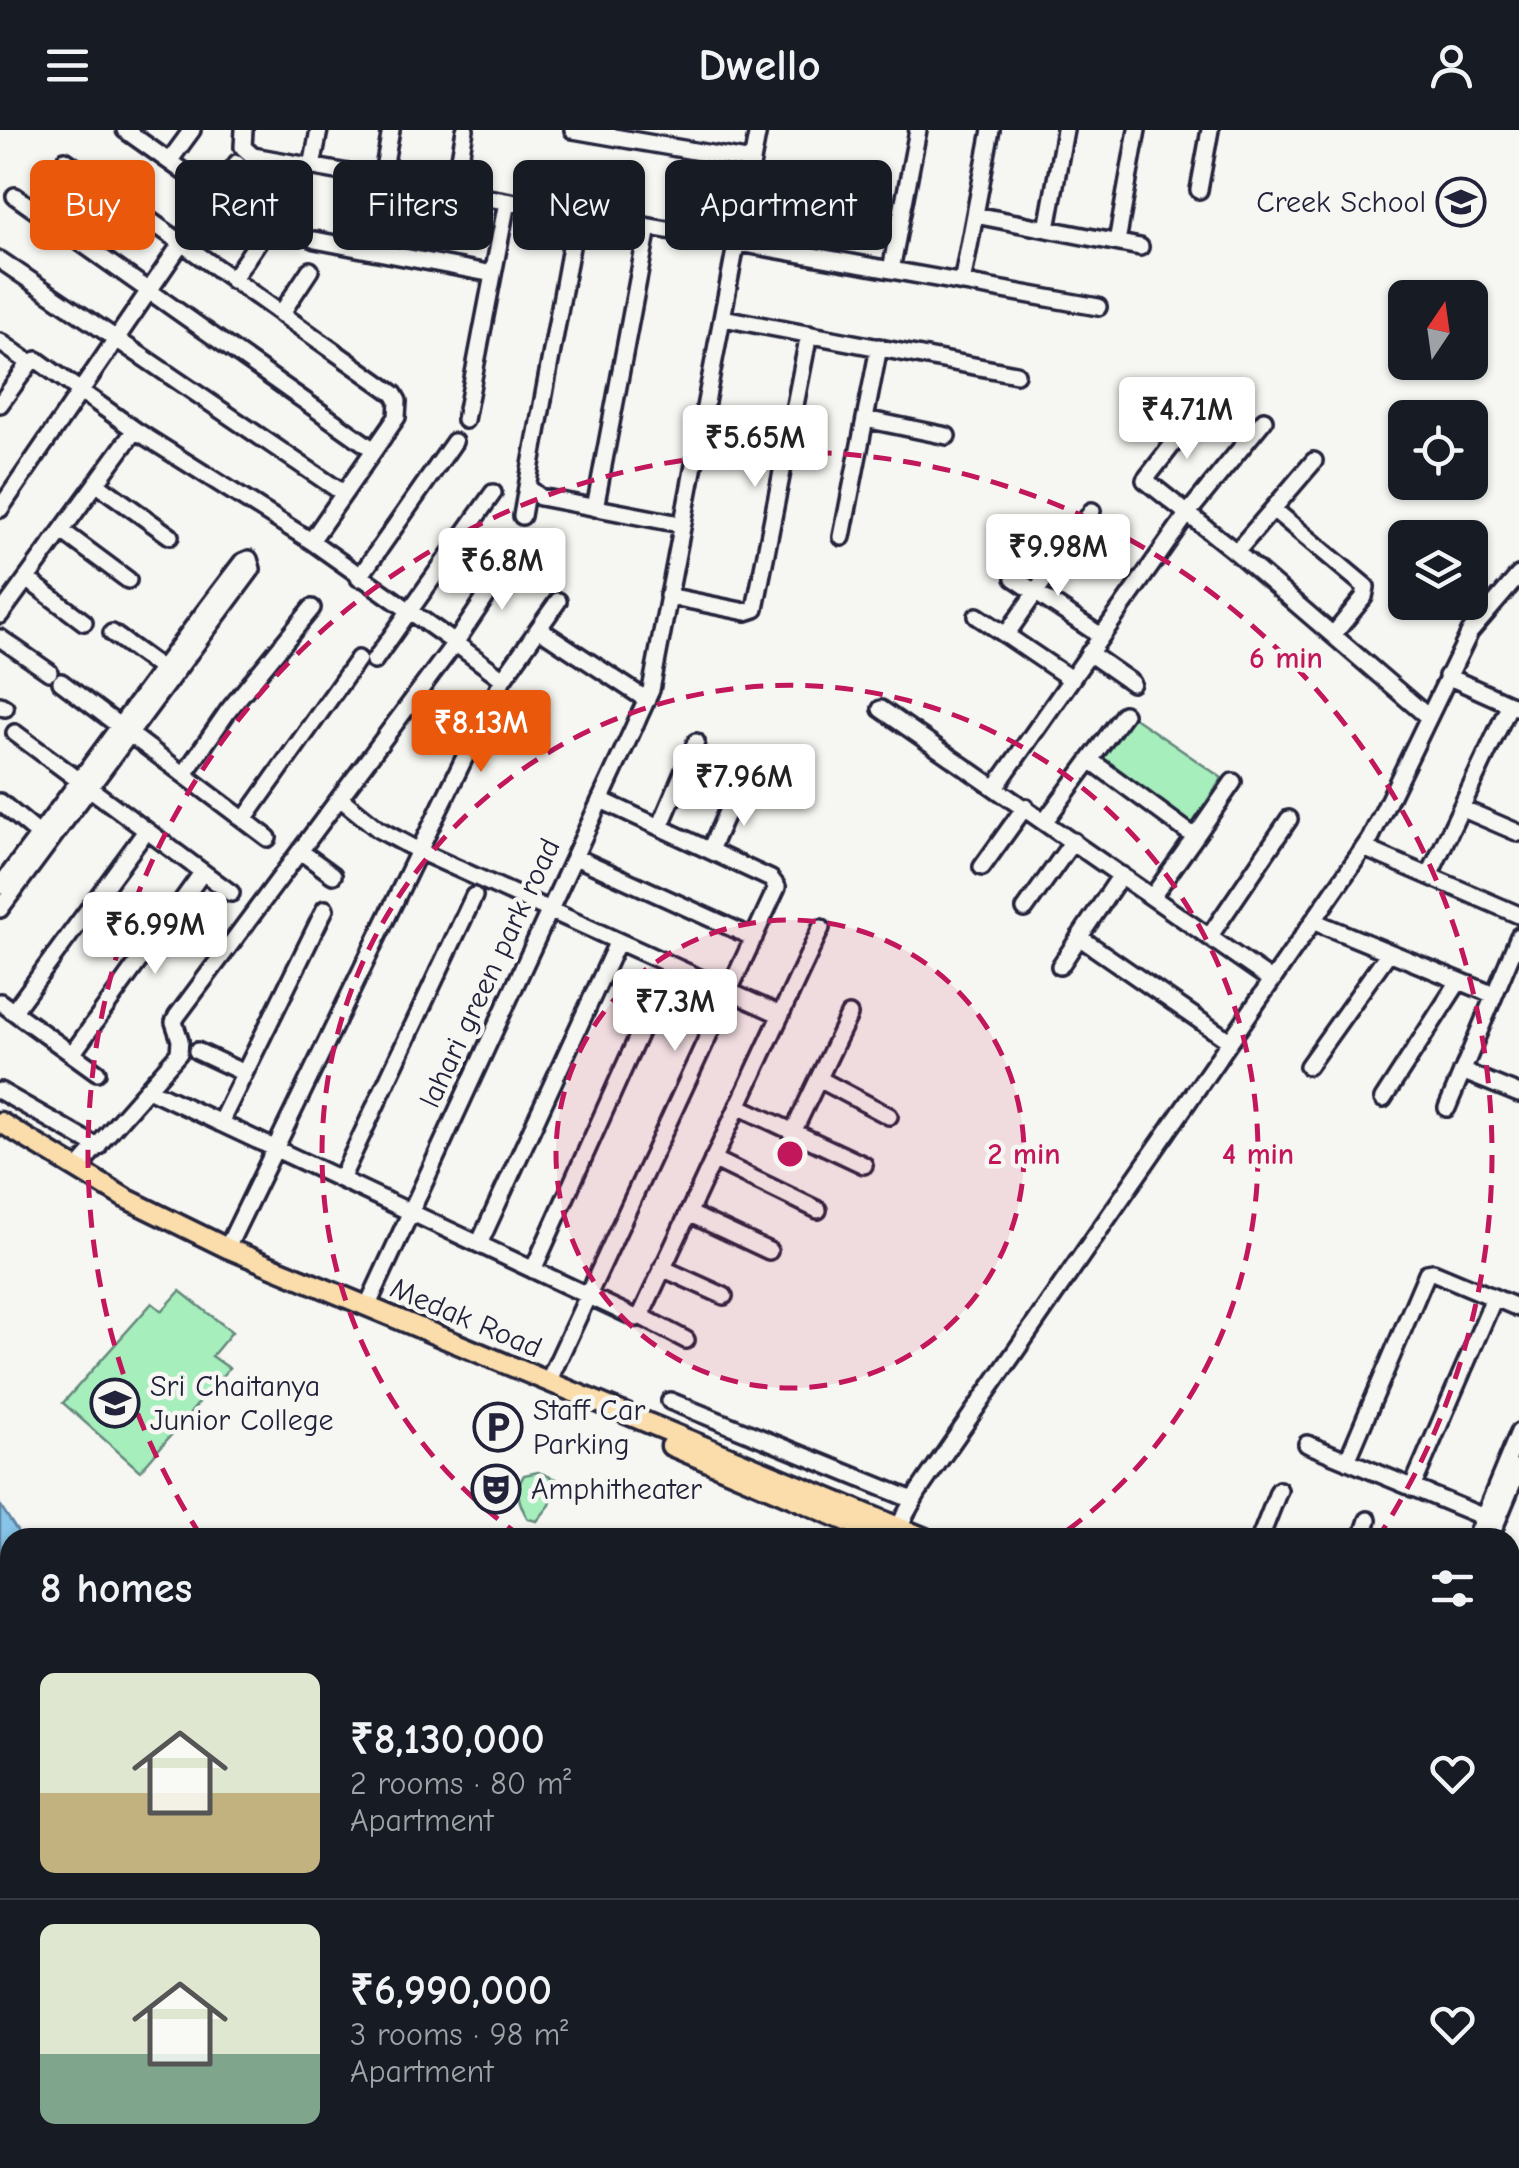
<!DOCTYPE html>
<meta charset="utf-8">
<style>
body{margin:0;font-family:"Comic Neue",sans-serif;background:#242831;color:#f1f3f6;height:100vh;display:flex;flex-direction:column;font-size:38px;white-space:nowrap}
*{box-sizing:border-box;margin:0}
p{font-size:32px;color:#9ea1a6}
.icon{flex:none;width:55px;height:55px;fill:none;stroke:currentColor;stroke-width:2;stroke-linecap:round;stroke-linejoin:round}
.map{position:relative;flex:1;overflow:hidden}
.drawer{position:absolute;left:0px;top:1398px;width:1520px;height:642px;display:flex;flex-direction:column;background:#171b24;border-radius:30px 30px 0 0;box-shadow:0 2px 8px #0004}
.drawer>*{flex:none}
.banner{position:absolute;left:30px;top:30px;width:1000px;height:90px;display:flex;gap:20px}
.needle{width:65px;rotate:13deg}
.fabs{position:absolute;left:1388px;top:150px;display:grid;gap:20px}
.fabs a{display:grid;place-items:center;width:100px;height:100px;border-radius:15px;background:#171b24;box-shadow:0 2px 8px #0004;font-size:50px}
.price{position:absolute;translate:-50% -85px;padding:0 22px;border-radius:10px;background:#fff;color:#222;font-size:32px;line-height:65px;filter:drop-shadow(0 2px 5px #0008)}
.price::after{content:'';position:absolute;left:50%;top:60px;width:30px;height:22px;margin-left:-15px;background:inherit;clip-path:polygon(0 0,100% 0,50% 100%)}
.price.active{background:#ea580c;color:#fff}
ul{padding:0;list-style:none}
li{display:flex;align-items:center;gap:30px;height:250px;padding:0 40px}
li+li{border-top:2px solid #363941}
li span{display:grid;place-items:center;flex:none;width:280px;height:200px;border-radius:15px;color:#555}
li>.icon{margin-inline-start:auto}
span .icon{width:120px;height:120px;fill:#fffc;stroke-width:1}
li b{font-size:42px}
h2{display:flex;justify-content:space-between;align-items:center;height:120px;padding:0 40px;font-size:42px}
.chip{padding:0 35px;border-radius:15px;background:#171b24;box-shadow:0 2px 8px #0004;font-size:35px;line-height:90px}
.chip.active{background:#ea580c;color:#fff}
header{display:flex;justify-content:space-between;align-items:center;height:130px;padding:0 40px;background:#171b24;font-size:45px;font-weight:600}
.map>svg:first-child{display:block}
.green{fill:#a6eebc;stroke:#64887c;stroke-width:2.5}
.water{fill:#87c4e7;stroke:#5f83a2;stroke-width:2.5}
.lines{fill:none;stroke-linecap:round;stroke-linejoin:round}
.minor-casing{stroke:#22223b;stroke-width:22}
.major-casing{stroke:#22223b;stroke-width:25}
.minor{stroke:#f6f6f2;stroke-width:15}
.major{stroke:#faddab;stroke-width:18}
.ring{fill:none;stroke:#c2185b;stroke-width:5;stroke-dasharray:18 12}
.labels{text-anchor:middle;dominant-baseline:central;stroke-width:9;stroke-linejoin:round;paint-order:stroke}
.poi-label{font-size:30px;fill:#22223b;stroke:#f6f6f2;text-anchor:start}
.street-label{font-size:30px;fill:#22223b;stroke:#f6f6f2}
.centre{fill:#c2185b;stroke:#f6f6f2;stroke-width:5}
.ring-label{font-size:30px;text-anchor:middle;font-weight:bold;fill:#c2185b;stroke:#f6f6f2;stroke-width:9;stroke-linejoin:round;paint-order:stroke}
</style>
<header><svg class="icon" aria-label="menu" viewBox="0 0 24 24"><path d="M4 6h16M4 12h16M4 18h16"/></svg>Dwello<svg class="icon" aria-label="person" viewBox="0 0 24 24"><circle cx="12" cy="8" r="4"/><path d="M4 21q1-7 8-7t8 7"/></svg></header>
<div class="map">
<svg width="1519" height="2038" viewBox="0 0 1519 2038">
<rect width="100%" height="100%" fill="#f6f6f2"/>
<filter id="ink" filterUnits="userSpaceOnUse"><feTurbulence type="fractalNoise" baseFrequency=".01" numOctaves="2"/><feDisplacementMap in="SourceGraphic" scale="20" xChannelSelector="R" yChannelSelector="G"/><feConvolveMatrix kernelMatrix="1 2 1 2 8 2 1 2 1" color-interpolation-filters="sRGB"/></filter>
<g filter="url(#ink)">
<path class="green" d="M1133 587 1222 648 1192 694 1102 630Z
M180 1161 232 1202 212 1226 229 1238 140 1341 63 1273 152 1173 162 1181Z
M538 1342 558 1350 550 1375 537 1391 528 1389C519 1374 514 1360 524 1345Z"/>
<path class="water" d="M0 1375 21 1407 10 1408V1679L0 1667Z"/>
<g class="lines">
<g class="minor-casing">
<path id="minor" d="M244 0 243 17 253 26 1098 177
M573 0 752 31
M65 30 394 264 398 271 397 287 311 411
M170 30 192 0
M312 37 319 0
M382 49 391 0
M1199 60 1210 0
M454 62 465 0
M215 64 237 33
M15 66 374 320
M577 84 527 357 540 367 680 394
M975 85 1140 117
M1047 99 1065 0
M315 110 493 144
M1117 112 1137 0
M0 130 343 363
M891 140 918 0
M232 150 274 88
M962 153 991 0
M281 184 310 140
M723 188 1016 244
M0 212 30 233
M0 274 30 233 37 230 135 300 311 411 455 513 177 886 174 892 180 910 179 923 77 1039
M1194 287 1145 350 1236 422 1427 586
M865 289 947 306
M465 290 507 72
M96 353 170 406
M595 378 648 97
M0 379 215 64 125 0
M1273 379 1366 457 1364 467 1333 505
M522 386 527 357
M62 401 128 450
M842 407 879 217
M1236 422 1314 331
M359 448 454 312
M1014 448 1101 506
M27 449 84 492
M668 466 746 482 755 479 809 204
M0 485 135 300
M977 486 1006 505
M539 499 647 570
M112 503 166 542
M0 508 49 542
M1089 523 1132 553
M374 531 493 363
M1447 546 1516 577
M503 549 455 513 512 428
M1071 549 1006 505 1092 381
M61 552 268 708
M0 575 5 578
M881 579 1271 850
M15 603 231 763
M1090 630 1195 707 1152 767
M185 643 228 581 312 478
M995 658 1188 383 1264 290
M341 669 378 699 419 721 503 549 558 471
M0 672 47 711
M1461 678 1519 703
M244 690 358 529
M1045 691 1124 584
M660 697 696 612
M1195 707 1233 652
M1364 718 1519 785
M710 720 737 659
M300 721 333 745
M575 727 754 808
M982 737 1025 677
M1429 746 1510 574
M0 756C82 649 160 539 242 432L249 429 252 439 0 779
M1025 779 1073 711
M1313 791 1494 865
M1079 807 1228 910
M1209 807 1289 689
M1060 836 1121 745
M0 872 97 942
M13 882 146 701
M197 921 244 943
M72 924 202 743
M1308 936 1389 822
M1462 941 1519 964
M819 949 889 986
M148 959 636 1188 642 1183 821 798
M0 961 98 1017
M1383 969 1459 851
M738 976 864 1035
M1447 978 1519 806
M220 993 325 779
M793 1002 849 885
M713 1029 818 1080
M341 1049 474 766
M688 1083 769 1121
M479 1114 618 811
M227 1118 419 721 781 885
M662 1138 724 1166
M533 1140 670 835
M367 1177 651 560 758 0
M640 1186 686 1210
M548 1252 777 757 771 749 601 670
M670 1271 913 1370
M1307 1314 1496 1392
M1347 1331 1427 1143 1433 1142 1519 1178
M1412 1358 1494 1168
M899 1396 918 1362 1370 709 1470 502 1519 445
M1260 1408 1279 1360
M1362 1408 1368 1390
M1475 1408 1519 1302
M1490 1408 1519 1338
M1510 1528 1519 1532
M1510 1937 1519 1939
M909 2030 923 2038
M971 2030 988 2038
M1220 2030 1234 2038
M1422 2030 1449 2036
M681 2038 684 2030
M809 2038 813 2030
M881 2038 886 2030
M1005 2038 1010 2030
M1027 2038 1032 2030
M1088 2038 1093 2030
M1518 2038 1519 2034"/>
</g>
<g class="major-casing">
<path id="major" d="M0 992 125 1068 227 1118 925 1408
M671 1316 886 1408
M1510 1662 1519 1666"/>
</g>
<use href="#minor" class="minor"/>
<use href="#major" class="major"/>
</g>
</g>
<circle cx="790" cy="1024" r="234" fill="#c2185b" fill-opacity=".12"/>
<g class="ring">
<circle cx="790" cy="1024" r="234"/>
<path d="M522 1407A468 468 0 1 1 1058 1407"/>
<path d="M201 1406A702 702 0 1 1 1379 1406"/>
</g>
<defs>
<g id="school-ring" transform="scale(2.5)"><circle r="9.5" fill="#f6f6f2" stroke="#22223b" stroke-width="1.5"/><path d="M0-5L7-2L0 1L-7-2ZM-4 1L0 2.5L4 1V4Q0 6-4 4Z" fill="#22223b"/></g>
<g id="university-ring" transform="scale(2.5)"><circle r="9.5" fill="#f6f6f2" stroke="#22223b" stroke-width="1.5"/><path d="M0-5L7-2L0 1L-7-2ZM-4 1L0 2.5L4 1V4Q0 6-4 4Z" fill="#22223b"/></g>
<g id="parking-ring" transform="scale(2.5)"><circle r="9.5" fill="#f6f6f2" stroke="#22223b" stroke-width="1.5"/><path d="M-3.5-5.5H1a3.5 3.5 0 0 1 0 7H-1V5.5H-3.5ZM-1-3.4V-.6H.8a1.4 1.4 0 0 0 0-2.8Z" fill="#22223b"/></g>
<g id="theatre-ring" transform="scale(2.5)"><circle r="9.5" fill="#f6f6f2" stroke="#22223b" stroke-width="1.5"/><path d="M-5-5.5Q0-4 5-5.5V0Q5 5 0 6Q-5 5-5 0ZM-3.3-2.5H-1v1.5H-3.3ZM1-2.5H3.3v1.5H1ZM-2.8 1Q0 5.5 2.8 1Z" fill="#22223b"/></g>
</defs>
<g fill-rule="evenodd">
<use href="#school-ring" x="1461" y="72"/>
<use href="#university-ring" x="115" y="1273"/>
<use href="#parking-ring" x="498" y="1297"/>
<use href="#theatre-ring" x="496" y="1359"/>
</g>
<g class="labels">
<g class="poi-label">
<text x="1426" y="72" text-anchor="end">Creek School</text>
<text x="150" y="1256">Sri Chaitanya<tspan x="150" dy="34">Junior College</tspan></text>
<text x="533" y="1280">Staff Car<tspan x="533" dy="34">Parking</tspan></text>
<text x="531" y="1359">Amphitheater</text>
</g>
<g class="street-label">
<text transform="translate(490 843) rotate(-65)">lahari green park road</text>
<text transform="translate(466 1188) rotate(23)">Medak Road</text>
</g>
</g>
<circle cx="790" cy="1024" r="15" class="centre"/>
<g class="ring-label">
<text x="1286" y="538">6 min</text>
<text x="1024" y="1034">2 min</text>
<text x="1258" y="1034">4 min</text>
</g>
</svg>
<div class="fabs">
<a><svg class="needle" viewBox="-14 -14 28 28"><path d="M0-13l5 13h-10z" fill="#e53935"/><path d="M0 13l5-13h-10z" fill="#9ea1a6"/></svg></a>
<a><svg class="icon" aria-label="locate" viewBox="0 0 24 24"><circle cx="12" cy="12" r="6"/><path d="M12 2v4M12 18v4M2 12h4M18 12h4"/></svg></a>
<a><svg class="icon" aria-label="layers" viewBox="0 0 24 24"><path d="M12 4l9 5-9 5-9-5zM3 14l9 5 9-5"/></svg></a>
</div>
<b class="price" style="left:1187px;top:332px">₹4.71M</b>
<b class="price" style="left:755px;top:360px">₹5.65M</b>
<b class="price" style="left:1058px;top:469px">₹9.98M</b>
<b class="price" style="left:502px;top:483px">₹6.8M</b>
<b class="price active" style="left:481px;top:645px">₹8.13M</b>
<b class="price" style="left:744px;top:699px">₹7.96M</b>
<b class="price" style="left:155px;top:847px">₹6.99M</b>
<b class="price" style="left:675px;top:924px">₹7.3M</b>
<div class="banner">
<a class="chip active">Buy</a>
<a class="chip">Rent</a>
<a class="chip">Filters</a>
<a class="chip">New</a>
<a class="chip">Apartment</a>
</div>
<section class="drawer">
<h2>8 homes<svg class="icon" aria-label="filters" viewBox="0 0 24 24"><path d="M4 7h16M4 17h16"/><circle cx="9" cy="7" r="2"/><circle cx="15" cy="17" r="2"/></svg></h2>
<ul>
<li><span style="background:linear-gradient(#dfe7d0 60%,#c2b280 0)"><svg class="icon" aria-label="home" viewBox="0 0 24 24"><path d="M3 11l9-7 9 7M6 9v11h12V9"/></svg></span><div><b>₹8,130,000</b><p>2 rooms · 80 m²</p><p>Apartment</p></div><svg class="icon" aria-label="heart" viewBox="0 0 24 24"><path d="M12 20l-8-8c-3-5 5-10 8-4 3-6 11-1 8 4z"/></svg></li>
<li><span style="background:linear-gradient(#dfe7d0 65%,#7fa58c 0)"><svg class="icon" aria-label="home" viewBox="0 0 24 24"><path d="M3 11l9-7 9 7M6 9v11h12V9"/></svg></span><div><b>₹6,990,000</b><p>3 rooms · 98 m²</p><p>Apartment</p></div><svg class="icon" aria-label="heart" viewBox="0 0 24 24"><path d="M12 20l-8-8c-3-5 5-10 8-4 3-6 11-1 8 4z"/></svg></li>
</ul>
</section>
</div>
